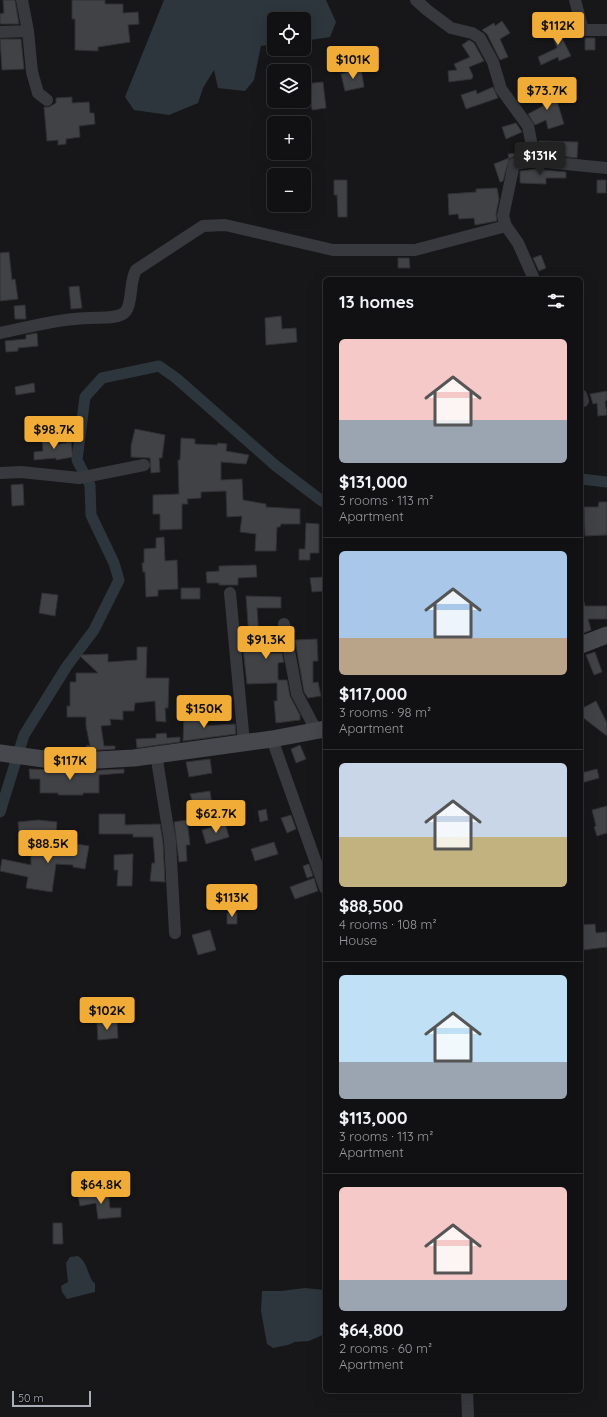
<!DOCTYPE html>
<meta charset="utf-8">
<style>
body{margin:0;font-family:Quicksand,sans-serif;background:#1e1f21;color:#f1f3f6;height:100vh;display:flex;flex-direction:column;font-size:15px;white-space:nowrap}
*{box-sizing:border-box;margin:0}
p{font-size:13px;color:#9c9da0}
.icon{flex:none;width:22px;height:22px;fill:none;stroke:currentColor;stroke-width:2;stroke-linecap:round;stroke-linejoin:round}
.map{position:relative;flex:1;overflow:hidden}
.panel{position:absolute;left:323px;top:277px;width:260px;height:1116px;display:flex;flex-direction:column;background:#111113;border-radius:6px;box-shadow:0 4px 16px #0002,0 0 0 1px #303133}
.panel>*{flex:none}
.controls{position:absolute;left:267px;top:12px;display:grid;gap:8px}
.controls a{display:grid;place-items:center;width:44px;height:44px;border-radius:6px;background:#111113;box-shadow:0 4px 16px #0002,0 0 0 1px #303133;font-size:20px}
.scale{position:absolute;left:12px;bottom:10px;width:79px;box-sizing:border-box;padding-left:4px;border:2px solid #a9aeb8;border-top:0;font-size:11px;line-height:14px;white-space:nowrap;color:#a9aeb8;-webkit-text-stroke:3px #121214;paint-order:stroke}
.price{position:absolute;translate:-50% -34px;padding:0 9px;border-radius:4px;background:#f0ac37;color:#111;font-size:13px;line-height:26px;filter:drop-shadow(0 1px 2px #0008)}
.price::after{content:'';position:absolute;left:50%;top:24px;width:12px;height:9px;margin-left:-6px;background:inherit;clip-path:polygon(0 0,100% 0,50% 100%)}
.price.on{background:#222;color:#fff}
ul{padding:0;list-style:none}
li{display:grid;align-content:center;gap:8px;height:212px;padding:0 16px}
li+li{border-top:1px solid #303133}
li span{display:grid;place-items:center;height:124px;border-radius:6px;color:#555}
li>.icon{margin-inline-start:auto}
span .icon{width:72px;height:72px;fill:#fffc;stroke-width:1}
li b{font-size:17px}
h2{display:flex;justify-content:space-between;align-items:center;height:48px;padding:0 16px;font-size:17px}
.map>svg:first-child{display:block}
.water{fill:#2d363d}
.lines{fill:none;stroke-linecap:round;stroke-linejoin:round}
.canal{stroke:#2d363d;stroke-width:11}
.building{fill:#414246;stroke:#313135}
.street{stroke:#38393e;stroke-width:12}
.secondary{stroke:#46484e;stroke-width:17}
</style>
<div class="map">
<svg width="607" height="1417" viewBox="0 0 607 1417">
<rect width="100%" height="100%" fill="#171719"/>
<path class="water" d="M164 0H326L336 22 330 37 304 41V19H274V44L261 46 254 80 245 91 218 88 214 70 203 88 198 103 169 115 134 110 125 97Z
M78 1256C88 1263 87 1273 93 1282L95 1283V1292L67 1299 62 1292 61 1286 68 1282 66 1263 70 1257Z
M305 1288 325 1290V1334L309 1341 295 1342 288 1345 273 1348 267 1344 261 1311 262 1291H281Z"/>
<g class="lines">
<path class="canal" d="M581 479 607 482
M0 812 24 735 67 666 94 630 119 580 114 563 91 515 90 485 77 460 85 397 102 378 159 366 176 378 276 466 322 501 325 502"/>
</g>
<path class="building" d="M3 0H15L19 24H0V14L4 13Z
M72 0H105V4H123V13L138 12 139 24 128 25 130 42 98 47V51L75 50V19H72Z
M502 21 510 33 500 39 508 57 500 60 487 34 482 30 494 23 495 26Z
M573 23 575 28 561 36 571 56 559 61 558 57 541 65 538 57 557 48 550 31Z
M585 38H595V50H585Z
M0 39H21L24 69 2 70Z
M469 40 474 43 484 61 469 67 473 76 472 79 449 82 448 71 457 70 454 64 470 57 462 45Z
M361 69 364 87 345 91 341 74Z
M323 82 326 108 312 110 311 101H304V84Z
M549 86 553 103 557 101 564 124 548 129 546 120 535 125 528 114 543 106 539 88Z
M493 87 498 98 466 109 461 95 476 90 477 94Z
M72 97V103L89 102 90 113H94L95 124 79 126 80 137 66 139V144L58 145V140L47 141 44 107H49L56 103V98Z
M516 123 522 132 506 139 502 127Z
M539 141 578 142 577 158 541 154Z
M526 152V155L513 157 509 159 503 181 500 182 494 164 509 158 508 154Z
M535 169 566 172V178H546V184L520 183V171Z
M334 180H347V217H338L337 195H334Z
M597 180H606V193H597Z
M497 188 499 199 496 214 497 221 475 225 474 218 459 219 458 214 449 215 448 194 476 192V189Z
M9 252 12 280 15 279 18 299 0 301V253Z
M541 255 546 268 539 271 533 258Z
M398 258H409L410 268H398Z
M79 286 82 308 71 309 69 287Z
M25 305 26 319H15L14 306Z
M281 316 282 329 296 328 297 342 266 345 265 318Z
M37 333 38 346 18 348V351L6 352 5 341 26 339V335Z
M34 383 35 392 16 395 15 387Z
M607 391V401H605L607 415 598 416 597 403 593 404 590 394Z
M135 429 165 435 162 458H159L160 472 151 473 150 458 131 457V446Z
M55 436V445L71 442 73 457 56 460V458L34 460V452L43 451 42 437Z
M181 438 195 439V444L217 445 218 443 227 444 226 451 249 455 246 464 221 462V480L242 479 243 500 266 504V507L300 509V524H281L280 527H277L276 551H255L256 534 240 532 242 516 227 517 226 491 201 492V498L187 499 188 504H182V529L160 530V514H153V495L179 494 178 460H180Z
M23 484 24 505 12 506 11 485Z
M599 502H607V535L585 536 584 507H598Z
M306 523 319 524V553H310V560H299V549H305Z
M164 537 165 561 177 560 178 589 158 590V596L146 597 145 572H143L142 563H144V549L156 548V538Z
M256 565 257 577 238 578V585H219V583H207L206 572 219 571V566Z
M323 577 324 591 312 592 310 578Z
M181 588H200V599H181Z
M42 593 58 595 55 616 39 613Z
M246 596 281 597V608H257L259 638 267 637 268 653H282L284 662 278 663V680H287L290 696 300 715V720L276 723 274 701H277V683L247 684 242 639 249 638Z
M584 602 585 606H607V619H588L591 630 581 634V603Z
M317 639 318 661H313V683L318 682 321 696 308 698 304 692 295 640Z
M137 647H147L146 678H169L168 708H165L166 722 156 721 155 701 135 703 134 711H123V720L110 719 111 725 101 726 104 746H115V749L86 751 87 745 90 746 86 726V717H67V706H70V682H76V673H98L79 655 108 654V662L137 660Z
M595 652 602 672 594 675 586 655Z
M596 701 607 723V736L581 716V709Z
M202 714 203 726 235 724 236 734 183 741 184 715Z
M166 733 167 738 180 737V742L137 748 136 739 156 738V734Z
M300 745 306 759 296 763 291 749Z
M210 759 212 773 189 777 186 762Z
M29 769 80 771 124 769V773L99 775V793H83V795H58V793H40V779H30Z
M597 769 599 778 581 783V773Z
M210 791 212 805 195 808 190 794Z
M607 806V833L597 836 594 827 596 826 592 810Z
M266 809 268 820 260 822 258 811Z
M99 814H125V825L160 824 163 842 165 882 150 881 152 863H155L153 837H133V834H99Z
M291 815 296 829 287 833 281 818Z
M38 820 57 822 56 833 44 832 19 834 18 822Z
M187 820 190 845H186L187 861 179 862 174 822Z
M225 823 229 837 206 844 202 830Z
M57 841 89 846 85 869 73 867V865L56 864 52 892 26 888 28 877 0 871 2 859 31 865V849H57Z
M274 842 278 854 255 861 251 849Z
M133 854 132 886H117L118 870H114V855Z
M309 864 313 876 307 878 303 866Z
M314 878 318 891 295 899 290 887Z
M227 913H237V924H227Z
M595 924 596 933 607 932V947L583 950 581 925Z
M210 930 216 950 198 955 192 935Z
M117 1022 118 1038 98 1040 97 1023Z
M108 1191 110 1208H121V1217L98 1219 96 1203 80 1206 78 1196Z
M53 1223H62L63 1244H53Z"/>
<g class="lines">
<path class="street" d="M22 0 28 31 32 72 38 93 47 100
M416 0 427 10 451 28 472 33 480 38 493 62 501 89 528 126 535 161 607 168
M575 0 583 30H607
M0 32 28 31
M534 279 518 243 506 226 503 216 514 164 535 161
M0 333C29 327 58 319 88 318 98 317 119 320 126 311 133 301 129 282 136 270L203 226 225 225 333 250H415L506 226
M581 395 583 401
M0 473 21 472 79 478 144 465
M230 593 244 743
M284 624 297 694 316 730
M272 739 325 888
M156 754 170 841 175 933
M467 1391 468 1417"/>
<path class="secondary" d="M581 645 607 635
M0 753 51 760 79 761 134 758 272 739 325 729"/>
</g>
</svg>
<div class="controls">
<a><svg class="icon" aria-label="locate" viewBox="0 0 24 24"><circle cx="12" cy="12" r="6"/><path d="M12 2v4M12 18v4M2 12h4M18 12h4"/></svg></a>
<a><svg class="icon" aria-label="layers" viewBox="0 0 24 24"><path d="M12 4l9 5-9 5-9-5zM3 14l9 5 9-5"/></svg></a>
<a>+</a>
<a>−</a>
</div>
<div class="scale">50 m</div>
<b class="price" style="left:558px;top:46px">$112K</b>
<b class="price" style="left:353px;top:80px">$101K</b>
<b class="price" style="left:547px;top:111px">$73.7K</b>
<b class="price on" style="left:540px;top:176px">$131K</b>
<b class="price" style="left:54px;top:450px">$98.7K</b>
<b class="price" style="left:266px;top:660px">$91.3K</b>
<b class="price" style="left:204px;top:729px">$150K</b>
<b class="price" style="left:70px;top:781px">$117K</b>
<b class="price" style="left:216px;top:834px">$62.7K</b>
<b class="price" style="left:48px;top:864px">$88.5K</b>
<b class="price" style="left:232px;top:918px">$113K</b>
<b class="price" style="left:107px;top:1031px">$102K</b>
<b class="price" style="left:101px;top:1205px">$64.8K</b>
<section class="panel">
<h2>13 homes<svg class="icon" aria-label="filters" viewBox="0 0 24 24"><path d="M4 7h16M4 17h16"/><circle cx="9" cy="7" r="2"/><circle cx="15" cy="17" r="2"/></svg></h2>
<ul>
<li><span style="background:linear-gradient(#f6c9c9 65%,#9aa5b1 0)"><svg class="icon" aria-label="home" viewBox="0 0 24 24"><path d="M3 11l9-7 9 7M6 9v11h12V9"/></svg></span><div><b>$131,000</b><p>3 rooms · 113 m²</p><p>Apartment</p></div></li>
<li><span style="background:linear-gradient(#a9c7e8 70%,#b9a48a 0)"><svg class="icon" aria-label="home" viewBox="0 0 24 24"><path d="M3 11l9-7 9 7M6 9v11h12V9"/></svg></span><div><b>$117,000</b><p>3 rooms · 98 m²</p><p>Apartment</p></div></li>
<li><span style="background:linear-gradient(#c9d6e8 60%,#c2b280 0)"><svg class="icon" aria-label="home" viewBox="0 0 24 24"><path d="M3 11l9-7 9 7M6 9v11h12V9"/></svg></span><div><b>$88,500</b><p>4 rooms · 108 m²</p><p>House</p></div></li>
<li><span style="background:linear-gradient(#bfe0f5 70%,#9aa5b1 0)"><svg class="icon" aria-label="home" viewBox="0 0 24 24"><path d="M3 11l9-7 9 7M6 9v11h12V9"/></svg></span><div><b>$113,000</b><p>3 rooms · 113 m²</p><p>Apartment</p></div></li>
<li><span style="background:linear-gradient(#f6c9c9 75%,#9aa5b1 0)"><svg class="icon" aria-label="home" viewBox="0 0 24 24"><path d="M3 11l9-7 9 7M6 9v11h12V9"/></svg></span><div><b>$64,800</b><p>2 rooms · 60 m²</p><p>Apartment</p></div></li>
</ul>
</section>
</div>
